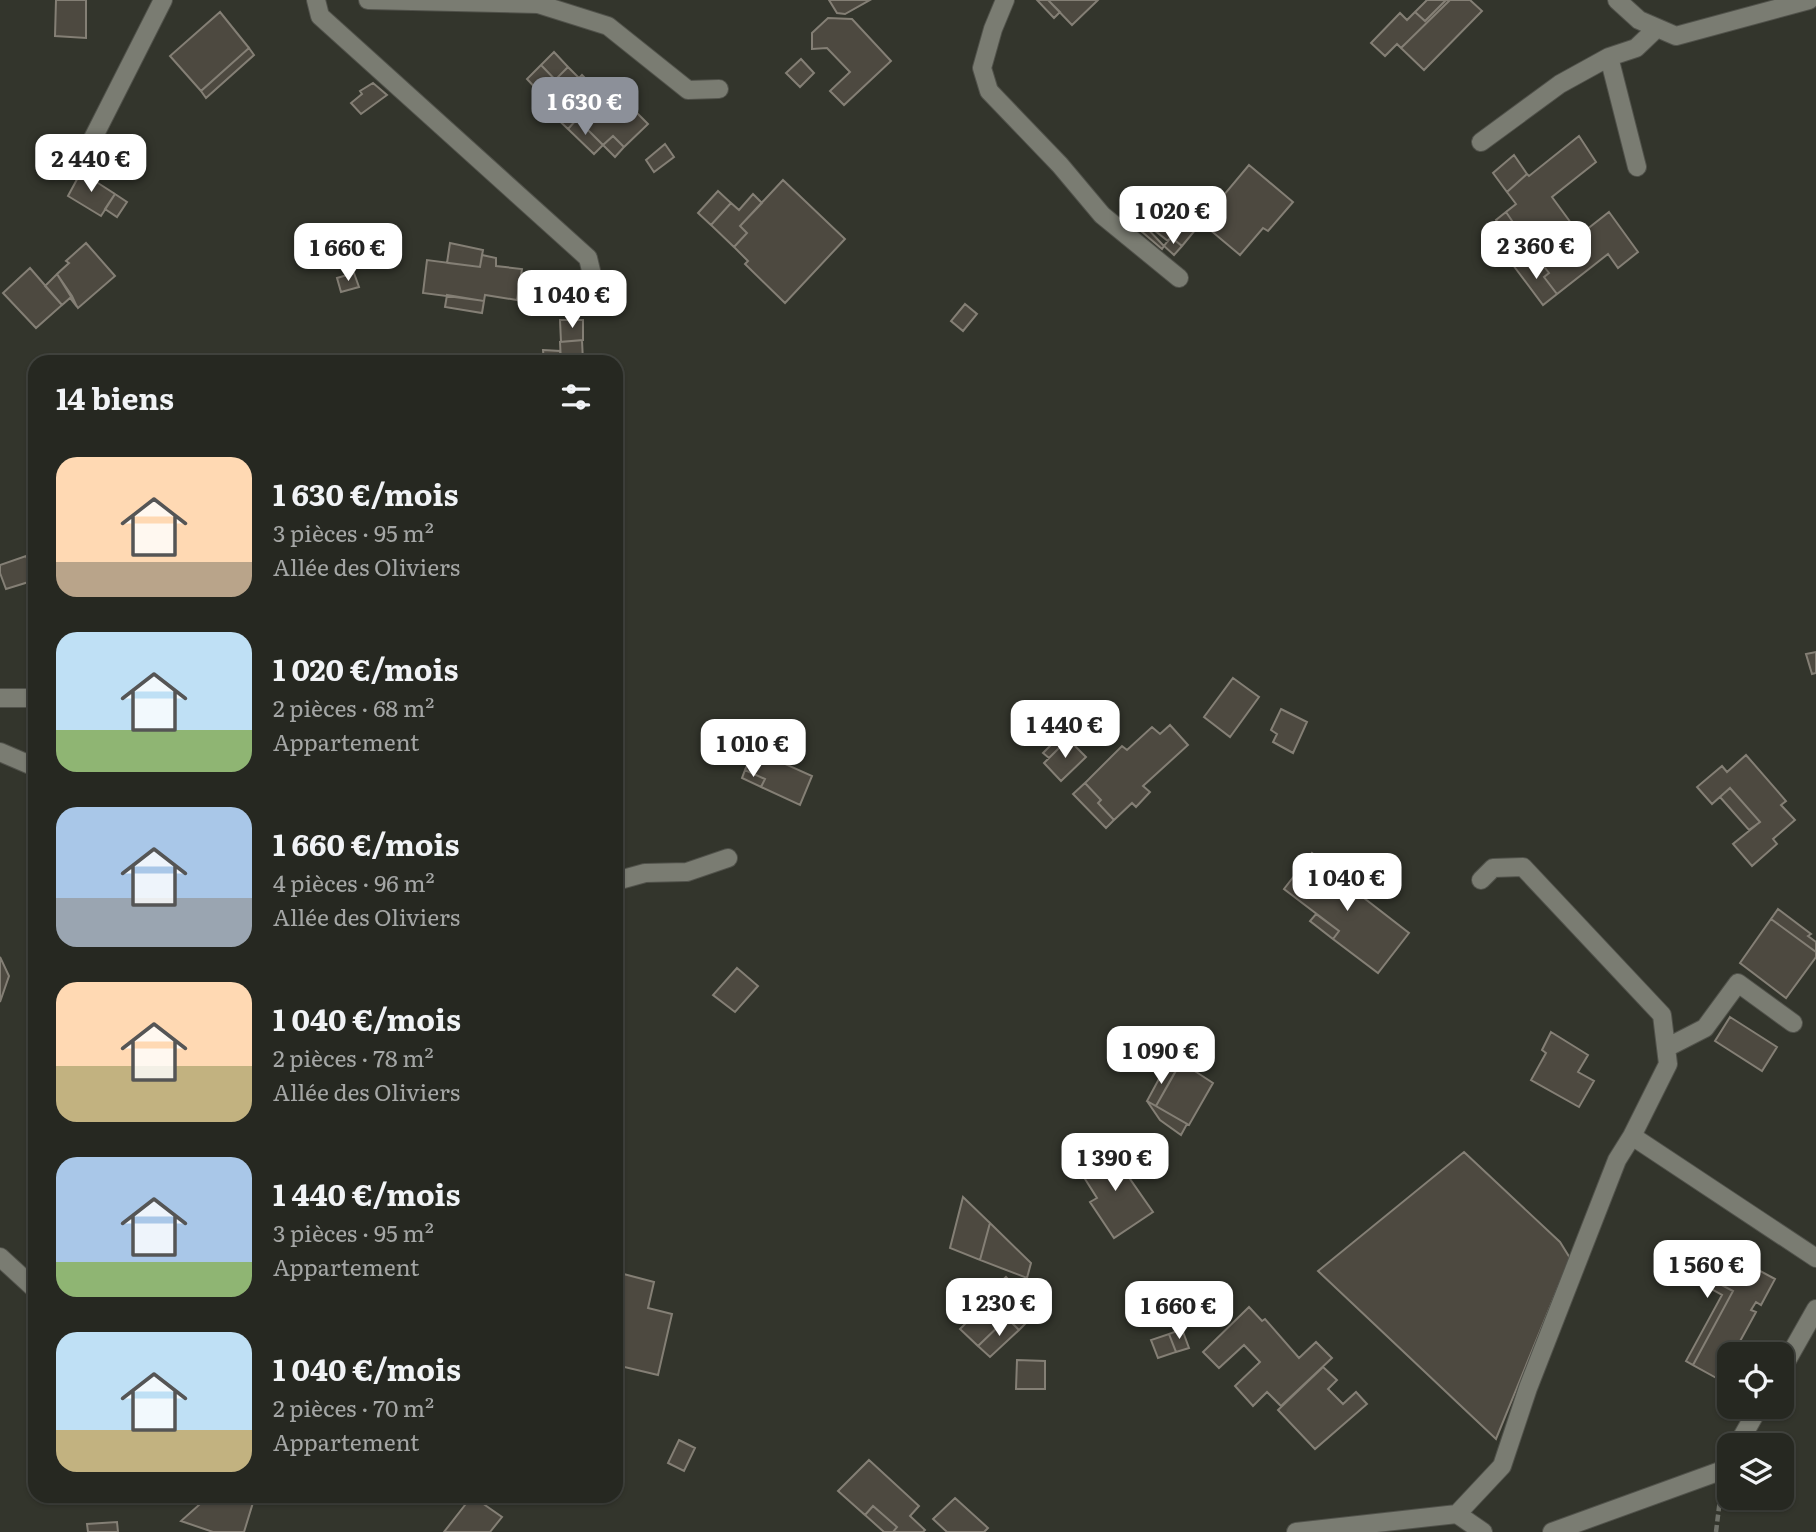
<!DOCTYPE html>
<html lang="fr">
<meta charset="utf-8">
<style>
body{margin:0;font-family:Literata,serif;background:#32342e;color:#f1f3f6;height:100vh;display:flex;flex-direction:column;font-size:26px;white-space:nowrap}
*{box-sizing:border-box;margin:0}
p{font-size:23px;color:#a4a6a5}
.icon{flex:none;width:38px;height:38px;fill:none;stroke:currentColor;stroke-width:2;stroke-linecap:round;stroke-linejoin:round}
.map{position:relative;flex:1;overflow:hidden}
.details{position:absolute;left:28px;top:355px;width:595px;height:1148px;display:flex;flex-direction:column;background:#262821;border-radius:21px;box-shadow:0 2px 5px #0004,0 0 0 2px #42443f}
.details>*{flex:none}
.tools{position:absolute;left:1717px;top:1342px;display:grid;gap:14px}
.tools a{display:grid;place-items:center;width:77px;height:77px;border-radius:14px;background:#262821;box-shadow:0 2px 5px #0004,0 0 0 2px #42443f;font-size:35px}
.price{position:absolute;translate:-50% -60px;padding:0 16px;border-radius:14px;background:#fff;color:#222;font-size:23px;line-height:46px;filter:drop-shadow(0 2px 4px #0008)}
.price::after{content:'';position:absolute;left:50%;top:42px;width:21px;height:16px;margin-left:-10px;background:inherit;clip-path:polygon(0 0,100% 0,50% 100%)}
.price.active{background:#8c9099;color:#fff}
ul{padding:0;list-style:none}
li{display:flex;align-items:center;gap:21px;height:175px;padding:0 28px}
li span{display:grid;place-items:center;flex:none;width:196px;height:140px;border-radius:21px;color:#555}
li>.icon{margin-inline-start:auto}
span .icon{width:84px;height:84px;fill:#fffc;stroke-width:1}
li b{font-size:30px}
h2{display:flex;justify-content:space-between;align-items:center;height:84px;padding:0 28px;font-size:30px}
.map>svg:first-child{display:block}
.building{fill:#4d4940;stroke:#847f75;stroke-width:2}
.lines{fill:none;stroke-linecap:round;stroke-linejoin:round}
.minor-casing{stroke:#51524b;stroke-width:20}
.path{stroke:#6f7169;stroke-width:4.5;stroke-dasharray:7 3.5;stroke-linecap:butt}
.minor{stroke:#7a7c72;stroke-width:18}
</style>
<div class="map">
<svg width="1816" height="1532" viewBox="0 0 1816 1532">
<rect width="100%" height="100%" fill="#33352c"/>
<path class="building" d="M56 0H86V38L55 36Z
M829 0H870L845 14 837 13Z
M1037 0H1048L1060 12 1054 18Z
M1048 0H1098L1072 25Z
M1427 0H1446L1425 21 1415 12Z
M1446 0H1450L1401 48 1397 44 1385 56 1371 43 1400 13 1407 20 1415 12 1425 21Z
M1450 0H1470L1482 11 1424 70 1401 48Z
M220 12 249 48 201 91 170 56Z
M828 18 852 19 891 61 844 105 830 91 850 72 827 48 812 49V33Z
M249 48 254 55 206 98 201 91Z
M554 52 568 67 558 77 568 89 566 91 541 65Z
M801 59 814 73 800 87 786 73Z
M541 65 566 91 552 106 527 79Z
M568 67 579 78 568 89 558 77Z
M582 75 623 117 632 108 648 124 624 147 613 136 603 145 577 119 568 129 548 110Z
M373 83 387 95 361 114 351 103 362 94 360 91Z
M618 93 632 108 623 117 608 103Z
M577 119 603 145 594 154 568 129Z
M613 136 624 147 615 157 603 145Z
M1579 136 1596 162 1552 197 1571 223 1523 258 1521 255 1538 241 1525 226 1519 231 1506 212 1516 204 1507 192 1527 174 1529 176Z
M665 144 674 157 654 172 646 160Z
M1514 155 1527 174 1507 192 1493 173Z
M1249 165 1293 202 1268 231 1263 228 1240 255 1197 219 1220 192 1224 195Z
M81 172 115 194 101 216 68 196Z
M783 180 845 239 785 303 745 264 748 261 734 247 747 233 740 226Z
M718 191 731 203 711 225 698 213Z
M115 194 127 202 117 217 105 209Z
M753 194 762 203 740 226 747 233 734 247 711 225 731 203 739 210Z
M1183 208 1201 223 1182 246 1171 237 1183 222 1175 216Z
M1156 211 1163 217 1151 232 1144 225Z
M1169 211 1183 222 1168 241 1154 230Z
M1506 212 1519 231 1525 226 1538 241 1521 255 1496 220Z
M1609 212 1638 252 1618 268 1608 254 1557 294 1544 277 1549 273 1542 264 1533 272 1523 258 1571 223 1555 236 1567 251 1575 244 1572 241Z
M1144 225 1164 246 1162 249 1140 230Z
M1171 237 1182 246 1174 255 1164 246Z
M86 243 115 276 78 308 57 274 69 263 66 261Z
M450 243 483 250 480 267 447 263Z
M482 255 496 258V266L522 269 517 300 485 295 484 301 423 293 427 260 480 267Z
M1523 258 1533 272 1542 264 1549 273 1544 277 1557 294 1543 305 1513 265Z
M30 268 62 305 36 328 3 293Z
M354 273 359 287 341 292 337 278Z
M57 274 72 296 77 307 70 298 62 305 45 286Z
M447 295 484 301 482 313 445 307Z
M965 304 977 314 963 331 951 321Z
M560 320H583V340L561 342Z
M582 340 583 362H561L560 342Z
M543 350 560 351 561 362H544Z
M26 556 35 580 6 589 0 573V565Z
M1816 652V673L1812 674 1806 654Z
M1233 678 1259 697 1230 737 1204 717Z
M1281 709 1307 722 1293 753 1273 742 1277 734 1271 730Z
M1170 725 1188 745 1143 786 1150 792 1136 807 1132 803 1114 820 1098 803 1101 800 1085 783 1122 746 1127 750 1152 727 1160 734Z
M1068 739 1086 757 1061 781 1044 763Z
M1055 741 1060 747 1049 758 1043 753Z
M754 750 812 776 800 805 761 787 765 779 745 770Z
M1746 755 1786 801 1781 805 1795 820 1773 839 1777 844 1752 866 1733 844 1760 822 1730 788 1712 804 1697 787 1722 766 1727 772Z
M745 770 765 779 761 787 742 778Z
M1085 783 1101 800 1098 803 1114 820 1106 828 1073 794Z
M1730 788 1760 822 1749 830 1720 797Z
M1312 853 1367 894 1364 898 1409 933 1378 973 1333 939 1339 931 1284 889Z
M1347 867 1373 886 1367 894 1341 874Z
M1778 909 1811 934 1808 936 1816 942V952L1771 919Z
M1316 914 1339 931 1333 939 1310 921Z
M1771 919 1816 952V957L1786 998 1740 963Z
M0 957 9 976 0 1002Z
M737 968 758 986 735 1012 713 995Z
M1730 1017 1777 1047 1762 1071 1715 1041Z
M1551 1032 1588 1055 1578 1072 1594 1081 1579 1107 1531 1080 1546 1053 1542 1050Z
M1181 1062 1213 1083 1189 1125 1156 1106Z
M1166 1066 1175 1072 1156 1106 1147 1101Z
M1147 1101 1187 1124 1181 1135 1160 1120Z
M1114 1147 1131 1173 1128 1176 1153 1212 1114 1238 1090 1202 1097 1198 1080 1171Z
M1464 1152 1560 1242 1570 1258 1496 1439 1318 1271Z
M963 1197 990 1223 980 1260 950 1248Z
M990 1223 1031 1263 1027 1278 980 1260Z
M1706 1242 1714 1246 1699 1273 1733 1291 1693 1365 1686 1361 1722 1295 1688 1276Z
M1714 1246 1775 1279 1761 1305 1756 1302 1751 1310 1756 1312 1733 1354H1729V1363L1720 1380 1693 1365 1733 1291 1699 1273Z
M616 1272 654 1282 648 1308 672 1314 658 1375 616 1365Z
M1006 1277 1039 1310 1019 1330 1007 1318 978 1346 960 1329 977 1312 973 1308Z
M1249 1307 1262 1321 1265 1319 1299 1358 1316 1342 1332 1358 1281 1406 1267 1392 1253 1406 1235 1386 1260 1362 1244 1345 1219 1368 1203 1352Z
M1007 1318 1019 1330 990 1357 978 1346Z
M1182 1329 1189 1348 1176 1352 1169 1334Z
M1169 1334 1176 1352 1158 1358 1151 1340Z
M1017 1360 1045 1361V1389H1016Z
M1323 1367 1337 1380 1328 1389 1343 1404 1356 1392 1367 1404 1315 1449 1278 1410Z
M679 1440 695 1448 684 1471 668 1463Z
M869 1460 919 1506 910 1516 925 1530 923 1532H893L897 1527 873 1506 865 1515 838 1491Z
M209 1496H255L244 1532H213L181 1521Z
M472 1496 502 1517 490 1532H444Z
M955 1498 988 1528 984 1532H947L933 1519Z
M873 1506 897 1527 893 1532H884L865 1515Z
M117 1522 118 1532H88L87 1524Z"/>
<g class="lines">
<g class="minor-casing">
<path id="minor" d="M316 0 320 16 588 258 598 300
M368 0 538 4 608 26 688 90 719 89
M1005 0 993 29 982 68 989 91 1060 165 1102 215 1179 278
M1617 0 1639 20 1676 36 1809 0
M1481 142 1560 84 1609 57
M86 152 163 0
M1637 167 1609 57 1636 48 1657 28
M0 698H35
M0 752 35 767
M1481 880 1493 868 1523 867 1662 1015 1668 1064 1632 1136
M616 881 645 873 687 872 728 858
M1666 1048 1705 1028 1738 983 1793 1023
M0 1257 35 1289
M1782 1369 1816 1309
M1737 1446 1759 1407
M1457 1514 1502 1466 1528 1388 1617 1160 1632 1136 1816 1258
M1296 1532 1457 1514 1483 1532
M1552 1532 1723 1470 1729 1459"/>
</g>
<path class="path" d="M1716 1532 1720 1499"/>
<use href="#minor" class="minor"/>
</g>
</svg>
<div class="tools">
<a><svg class="icon" aria-label="locate" viewBox="0 0 24 24"><circle cx="12" cy="12" r="6"/><path d="M12 2v4M12 18v4M2 12h4M18 12h4"/></svg></a>
<a><svg class="icon" aria-label="layers" viewBox="0 0 24 24"><path d="M12 4l9 5-9 5-9-5zM3 14l9 5 9-5"/></svg></a>
</div>
<b class="price active" style="left:585px;top:137px">1 630 €</b>
<b class="price" style="left:91px;top:194px">2 440 €</b>
<b class="price" style="left:1173px;top:246px">1 020 €</b>
<b class="price" style="left:1536px;top:281px">2 360 €</b>
<b class="price" style="left:348px;top:283px">1 660 €</b>
<b class="price" style="left:572px;top:330px">1 040 €</b>
<b class="price" style="left:1065px;top:760px">1 440 €</b>
<b class="price" style="left:753px;top:779px">1 010 €</b>
<b class="price" style="left:1347px;top:913px">1 040 €</b>
<b class="price" style="left:1161px;top:1086px">1 090 €</b>
<b class="price" style="left:1115px;top:1193px">1 390 €</b>
<b class="price" style="left:1707px;top:1300px">1 560 €</b>
<b class="price" style="left:999px;top:1338px">1 230 €</b>
<b class="price" style="left:1179px;top:1341px">1 660 €</b>
<section class="details">
<h2>14 biens<svg class="icon" aria-label="filters" viewBox="0 0 24 24"><path d="M4 7h16M4 17h16"/><circle cx="9" cy="7" r="2"/><circle cx="15" cy="17" r="2"/></svg></h2>
<ul>
<li><span style="background:linear-gradient(#ffd9b3 75%,#b9a48a 0)"><svg class="icon" aria-label="home" viewBox="0 0 24 24"><path d="M3 11l9-7 9 7M6 9v11h12V9"/></svg></span><div><b>1 630 €/mois</b><p>3 pièces · 95 m²</p><p>Allée des Oliviers</p></div></li>
<li><span style="background:linear-gradient(#bfe0f5 70%,#8fb573 0)"><svg class="icon" aria-label="home" viewBox="0 0 24 24"><path d="M3 11l9-7 9 7M6 9v11h12V9"/></svg></span><div><b>1 020 €/mois</b><p>2 pièces · 68 m²</p><p>Appartement</p></div></li>
<li><span style="background:linear-gradient(#a9c7e8 65%,#9aa5b1 0)"><svg class="icon" aria-label="home" viewBox="0 0 24 24"><path d="M3 11l9-7 9 7M6 9v11h12V9"/></svg></span><div><b>1 660 €/mois</b><p>4 pièces · 96 m²</p><p>Allée des Oliviers</p></div></li>
<li><span style="background:linear-gradient(#ffd9b3 60%,#c2b280 0)"><svg class="icon" aria-label="home" viewBox="0 0 24 24"><path d="M3 11l9-7 9 7M6 9v11h12V9"/></svg></span><div><b>1 040 €/mois</b><p>2 pièces · 78 m²</p><p>Allée des Oliviers</p></div></li>
<li><span style="background:linear-gradient(#a9c7e8 75%,#8fb573 0)"><svg class="icon" aria-label="home" viewBox="0 0 24 24"><path d="M3 11l9-7 9 7M6 9v11h12V9"/></svg></span><div><b>1 440 €/mois</b><p>3 pièces · 95 m²</p><p>Appartement</p></div></li>
<li><span style="background:linear-gradient(#bfe0f5 70%,#c2b280 0)"><svg class="icon" aria-label="home" viewBox="0 0 24 24"><path d="M3 11l9-7 9 7M6 9v11h12V9"/></svg></span><div><b>1 040 €/mois</b><p>2 pièces · 70 m²</p><p>Appartement</p></div></li>
</ul>
</section>
</div>
